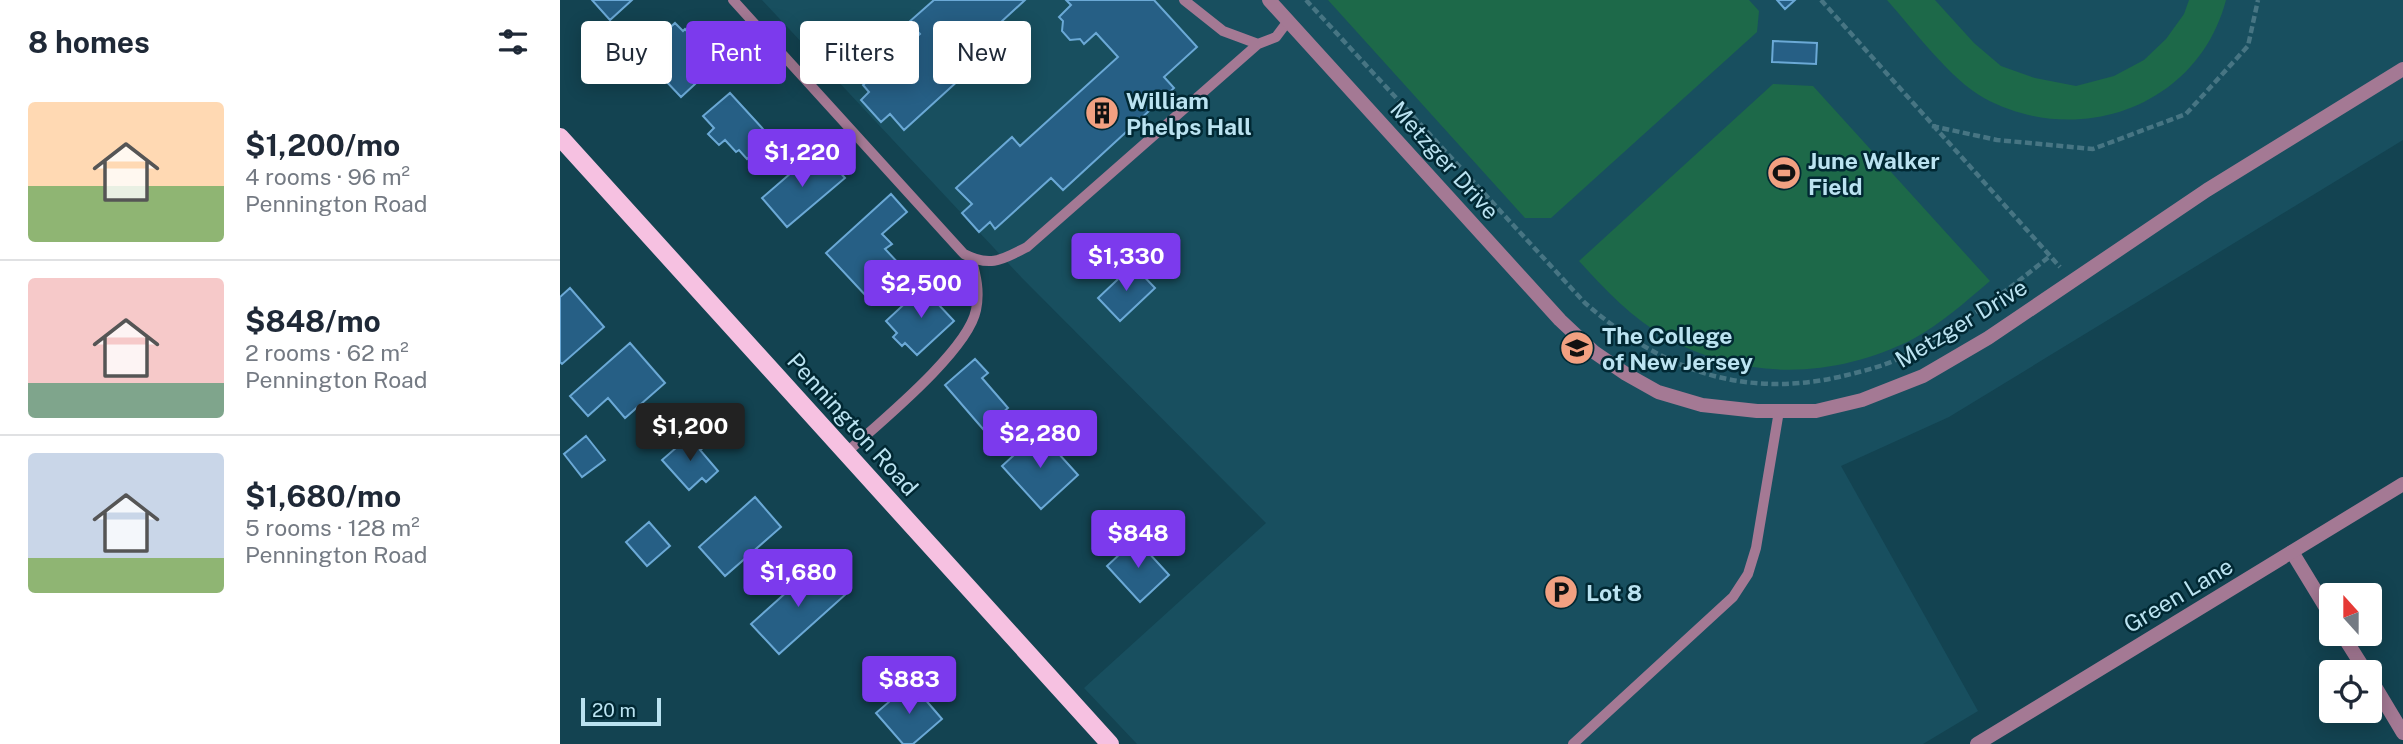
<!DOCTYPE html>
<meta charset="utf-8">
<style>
body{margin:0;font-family:"Public Sans",sans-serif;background:#f2f2f3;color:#1f2937;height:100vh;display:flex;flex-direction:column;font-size:26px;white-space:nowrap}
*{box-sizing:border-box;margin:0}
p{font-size:23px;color:#747a83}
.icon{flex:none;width:38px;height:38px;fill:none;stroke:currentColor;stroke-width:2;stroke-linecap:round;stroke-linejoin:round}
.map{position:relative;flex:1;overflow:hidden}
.side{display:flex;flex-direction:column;background:#fff;width:560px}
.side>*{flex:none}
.banner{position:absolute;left:21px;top:21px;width:665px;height:63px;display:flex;gap:14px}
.needle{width:46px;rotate:339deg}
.buttons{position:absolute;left:1759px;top:583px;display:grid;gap:14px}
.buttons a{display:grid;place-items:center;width:63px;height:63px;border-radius:7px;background:#fff;box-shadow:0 4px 18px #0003;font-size:35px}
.scale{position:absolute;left:21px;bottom:18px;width:80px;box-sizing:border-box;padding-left:7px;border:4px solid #bbe3f1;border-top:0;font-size:19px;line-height:24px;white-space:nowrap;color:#bbe3f1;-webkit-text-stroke:5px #012833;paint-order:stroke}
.price{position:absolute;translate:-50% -60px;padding:0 16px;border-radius:7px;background:#7c3aed;color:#fff;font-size:23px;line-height:46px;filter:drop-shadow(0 2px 4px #0008)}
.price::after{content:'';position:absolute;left:50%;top:42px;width:21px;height:16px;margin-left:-10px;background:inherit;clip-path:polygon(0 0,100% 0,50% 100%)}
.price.active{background:#222;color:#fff}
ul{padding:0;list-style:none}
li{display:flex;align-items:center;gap:21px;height:175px;padding:0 28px}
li+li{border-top:2px solid #e0e1e3}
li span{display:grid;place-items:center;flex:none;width:196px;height:140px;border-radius:7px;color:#555}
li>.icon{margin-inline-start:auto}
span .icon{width:84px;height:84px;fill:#fffc;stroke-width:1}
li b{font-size:30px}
h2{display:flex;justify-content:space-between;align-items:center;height:84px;padding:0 28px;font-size:30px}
.pill{padding:0 24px;border-radius:7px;background:#fff;box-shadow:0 4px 18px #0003;font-size:24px;line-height:63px}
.pill.active{background:#7c3aed;color:#fff}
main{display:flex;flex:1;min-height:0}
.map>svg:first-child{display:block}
.built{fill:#184f5f}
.green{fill:#1d6949}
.building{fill:#265f85;stroke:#6ba9d6;stroke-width:2}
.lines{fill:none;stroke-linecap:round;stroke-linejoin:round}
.path{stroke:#477583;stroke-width:4.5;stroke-dasharray:7 3.5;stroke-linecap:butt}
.service{stroke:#a47994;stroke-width:10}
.minor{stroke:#a47994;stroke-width:14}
.tertiary{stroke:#a47994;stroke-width:14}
.primary{stroke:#f6c1e1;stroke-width:18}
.labels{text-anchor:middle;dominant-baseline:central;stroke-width:5;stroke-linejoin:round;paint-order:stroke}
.poi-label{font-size:23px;font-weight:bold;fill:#bbe3f1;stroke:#012833;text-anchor:start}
.street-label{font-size:23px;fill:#bbe3f1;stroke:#012833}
</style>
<main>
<section class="side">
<h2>8 homes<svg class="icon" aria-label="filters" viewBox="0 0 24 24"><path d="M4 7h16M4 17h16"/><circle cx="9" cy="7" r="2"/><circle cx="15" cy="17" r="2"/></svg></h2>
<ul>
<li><span style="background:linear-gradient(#ffd9b3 60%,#8fb573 0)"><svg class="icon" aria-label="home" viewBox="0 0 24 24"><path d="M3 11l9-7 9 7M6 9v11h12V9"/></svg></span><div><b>$1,200/mo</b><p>4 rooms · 96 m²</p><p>Pennington Road</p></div></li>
<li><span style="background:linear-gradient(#f6c9c9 75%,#7fa58c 0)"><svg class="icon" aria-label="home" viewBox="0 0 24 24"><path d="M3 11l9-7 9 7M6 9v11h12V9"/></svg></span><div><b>$848/mo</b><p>2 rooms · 62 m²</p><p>Pennington Road</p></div></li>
<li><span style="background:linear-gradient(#c9d6e8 75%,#8fb573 0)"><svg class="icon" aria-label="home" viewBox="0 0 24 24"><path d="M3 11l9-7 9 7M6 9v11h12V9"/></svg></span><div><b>$1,680/mo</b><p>5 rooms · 128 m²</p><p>Pennington Road</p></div></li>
</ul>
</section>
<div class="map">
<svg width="1843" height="744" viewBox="0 0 1843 744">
<rect width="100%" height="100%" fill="#134351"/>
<path class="built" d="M202 0H1843V140L1389 417 1281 466 1418 711 1363 744H577L524 688 706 523 462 278Z"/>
<path class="green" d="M768 0H1189L1199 11 1197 32 991 218H965Z
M1327 0H1375L1414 43 1441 66 1475 78 1516 86 1554 76 1584 60 1606 39 1624 14 1629 0H1666C1638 107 1518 149 1424 98 1390 79 1353 29 1327 0Z
M1213 84 1253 86 1430 281C1405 302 1381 324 1353 339 1275 379 1184 381 1107 338 1073 319 1045 290 1019 261Z"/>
<path class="building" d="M32 0H72L50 20Z
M374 0H465L390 69 400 79 344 130 330 114 321 122 301 100 309 92 303 85 360 34 349 22Z
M506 0H594L637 47 604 77 614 88 503 190 491 178 435 229 430 222 419 232 402 213 412 204 396 188 452 137 460 146 558 57 536 33 524 44 520 39 510 40 502 31 503 21 499 17 511 5Z
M1217 0H1235L1225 9Z
M115 23 123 31 125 29 146 52 136 61 147 73 121 97 86 60 90 57 85 50Z
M1213 41 1257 43 1256 64 1212 62Z
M170 93 203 129 200 131 208 140 187 159 179 150 176 152 165 140 159 145 148 134 154 128 143 116Z
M253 154 265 167 271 162 285 178 227 227 202 198Z
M331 194 347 212 322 234 332 244 325 249 342 267 308 298 266 253Z
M573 265 595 288 560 321 538 298Z
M375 281 387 295 378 304 394 321 357 355 345 343 342 346 333 337 337 333 326 321 353 296 356 300Z
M10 288 44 327 2 364 0 362V297Z
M70 343 105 383 65 418 48 398 28 416 10 396Z
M415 359 428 373 422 378 448 408 423 429 385 385Z
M479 432 518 475 481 509 442 466Z
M131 435 143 448 140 450 158 471 146 482 142 478 129 490 102 460Z
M26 436 45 460 22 477 4 454Z
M195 497 221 527 165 576 139 547Z
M89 522 110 546 87 566 66 542Z
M576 539 609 575 580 602 547 566Z
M258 564 286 594 219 654 191 624Z
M351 683 382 719 353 744H343L316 713Z"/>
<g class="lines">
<path class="path" d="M746 0 1025 303C1100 368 1179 399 1279 377 1299 372 1322 367 1340 358 1394 331 1443 294 1490 256
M1261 0 1500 267
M1372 126 1437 140 1533 149 1626 114 1688 46 1698 0"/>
<path class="service" d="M173 0 404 254C431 268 443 259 467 247L698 44 716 37 728 21
M624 0 663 31 698 44
M286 453C319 423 408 351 416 310 420 291 416 276 411 257
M1013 744 1173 597 1188 574 1196 548 1219 411"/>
<path class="minor" d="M709 0 1000 320 1034 352 1066 374 1098 392 1142 405 1197 411H1256L1302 400 1363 376 1428 338 1647 190 1843 69
M1732 552 1771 616
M1782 634 1806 672
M1810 678 1843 733"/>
<path class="tertiary" d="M1417 744 1843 484"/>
<path class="primary" d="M0 137 550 744"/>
</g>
<defs>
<g id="building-disc" transform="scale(1.75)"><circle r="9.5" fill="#f2a081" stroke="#012833"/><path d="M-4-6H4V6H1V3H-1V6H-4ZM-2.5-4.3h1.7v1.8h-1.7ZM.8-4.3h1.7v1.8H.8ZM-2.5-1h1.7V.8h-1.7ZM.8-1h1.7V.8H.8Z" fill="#111"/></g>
<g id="stadium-disc" transform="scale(1.75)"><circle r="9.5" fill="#f2a081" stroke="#012833"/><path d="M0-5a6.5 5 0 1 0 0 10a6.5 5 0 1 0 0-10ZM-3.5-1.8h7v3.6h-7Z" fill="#111"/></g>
<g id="university-disc" transform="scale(1.75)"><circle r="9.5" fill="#f2a081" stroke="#012833"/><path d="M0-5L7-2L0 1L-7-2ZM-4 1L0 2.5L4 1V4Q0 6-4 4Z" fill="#111"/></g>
<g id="parking-disc" transform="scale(1.75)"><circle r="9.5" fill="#f2a081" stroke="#012833"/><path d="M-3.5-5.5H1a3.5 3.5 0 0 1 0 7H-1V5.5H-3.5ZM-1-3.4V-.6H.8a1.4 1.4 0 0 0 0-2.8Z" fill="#111"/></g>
</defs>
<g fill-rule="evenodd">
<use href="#building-disc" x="542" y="113"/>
<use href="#stadium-disc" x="1224" y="173"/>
<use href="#university-disc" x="1017" y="348"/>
<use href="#parking-disc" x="1001" y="592"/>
</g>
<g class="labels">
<g class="poi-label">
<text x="566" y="100">William<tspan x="566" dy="26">Phelps Hall</tspan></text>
<text x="1248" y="160">June Walker<tspan x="1248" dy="26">Field</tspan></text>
<text x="1042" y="335">The College<tspan x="1042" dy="26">of New Jersey</tspan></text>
<text x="1026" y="592">Lot 8</text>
</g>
<g class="street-label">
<text transform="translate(885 160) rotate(48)">Metzger Drive</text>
<text transform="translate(1401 323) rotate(-31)">Metzger Drive</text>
<text transform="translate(293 424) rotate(48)">Pennington Road</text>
<text transform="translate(1618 595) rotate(-31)">Green Lane</text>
</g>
</g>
</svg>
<div class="buttons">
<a><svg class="needle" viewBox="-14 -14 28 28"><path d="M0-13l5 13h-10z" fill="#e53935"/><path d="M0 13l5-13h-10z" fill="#747a83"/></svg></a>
<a><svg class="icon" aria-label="locate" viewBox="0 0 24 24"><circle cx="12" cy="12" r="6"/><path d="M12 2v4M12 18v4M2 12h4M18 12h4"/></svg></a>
</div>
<div class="scale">20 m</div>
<b class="price" style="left:242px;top:189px">$1,220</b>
<b class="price" style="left:566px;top:293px">$1,330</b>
<b class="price" style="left:361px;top:320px">$2,500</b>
<b class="price active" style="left:130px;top:463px">$1,200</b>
<b class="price" style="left:480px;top:470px">$2,280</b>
<b class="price" style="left:578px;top:570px">$848</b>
<b class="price" style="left:238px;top:609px">$1,680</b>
<b class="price" style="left:349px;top:716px">$883</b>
<div class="banner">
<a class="pill">Buy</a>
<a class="pill active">Rent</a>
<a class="pill">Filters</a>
<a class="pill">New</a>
</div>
</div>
</main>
